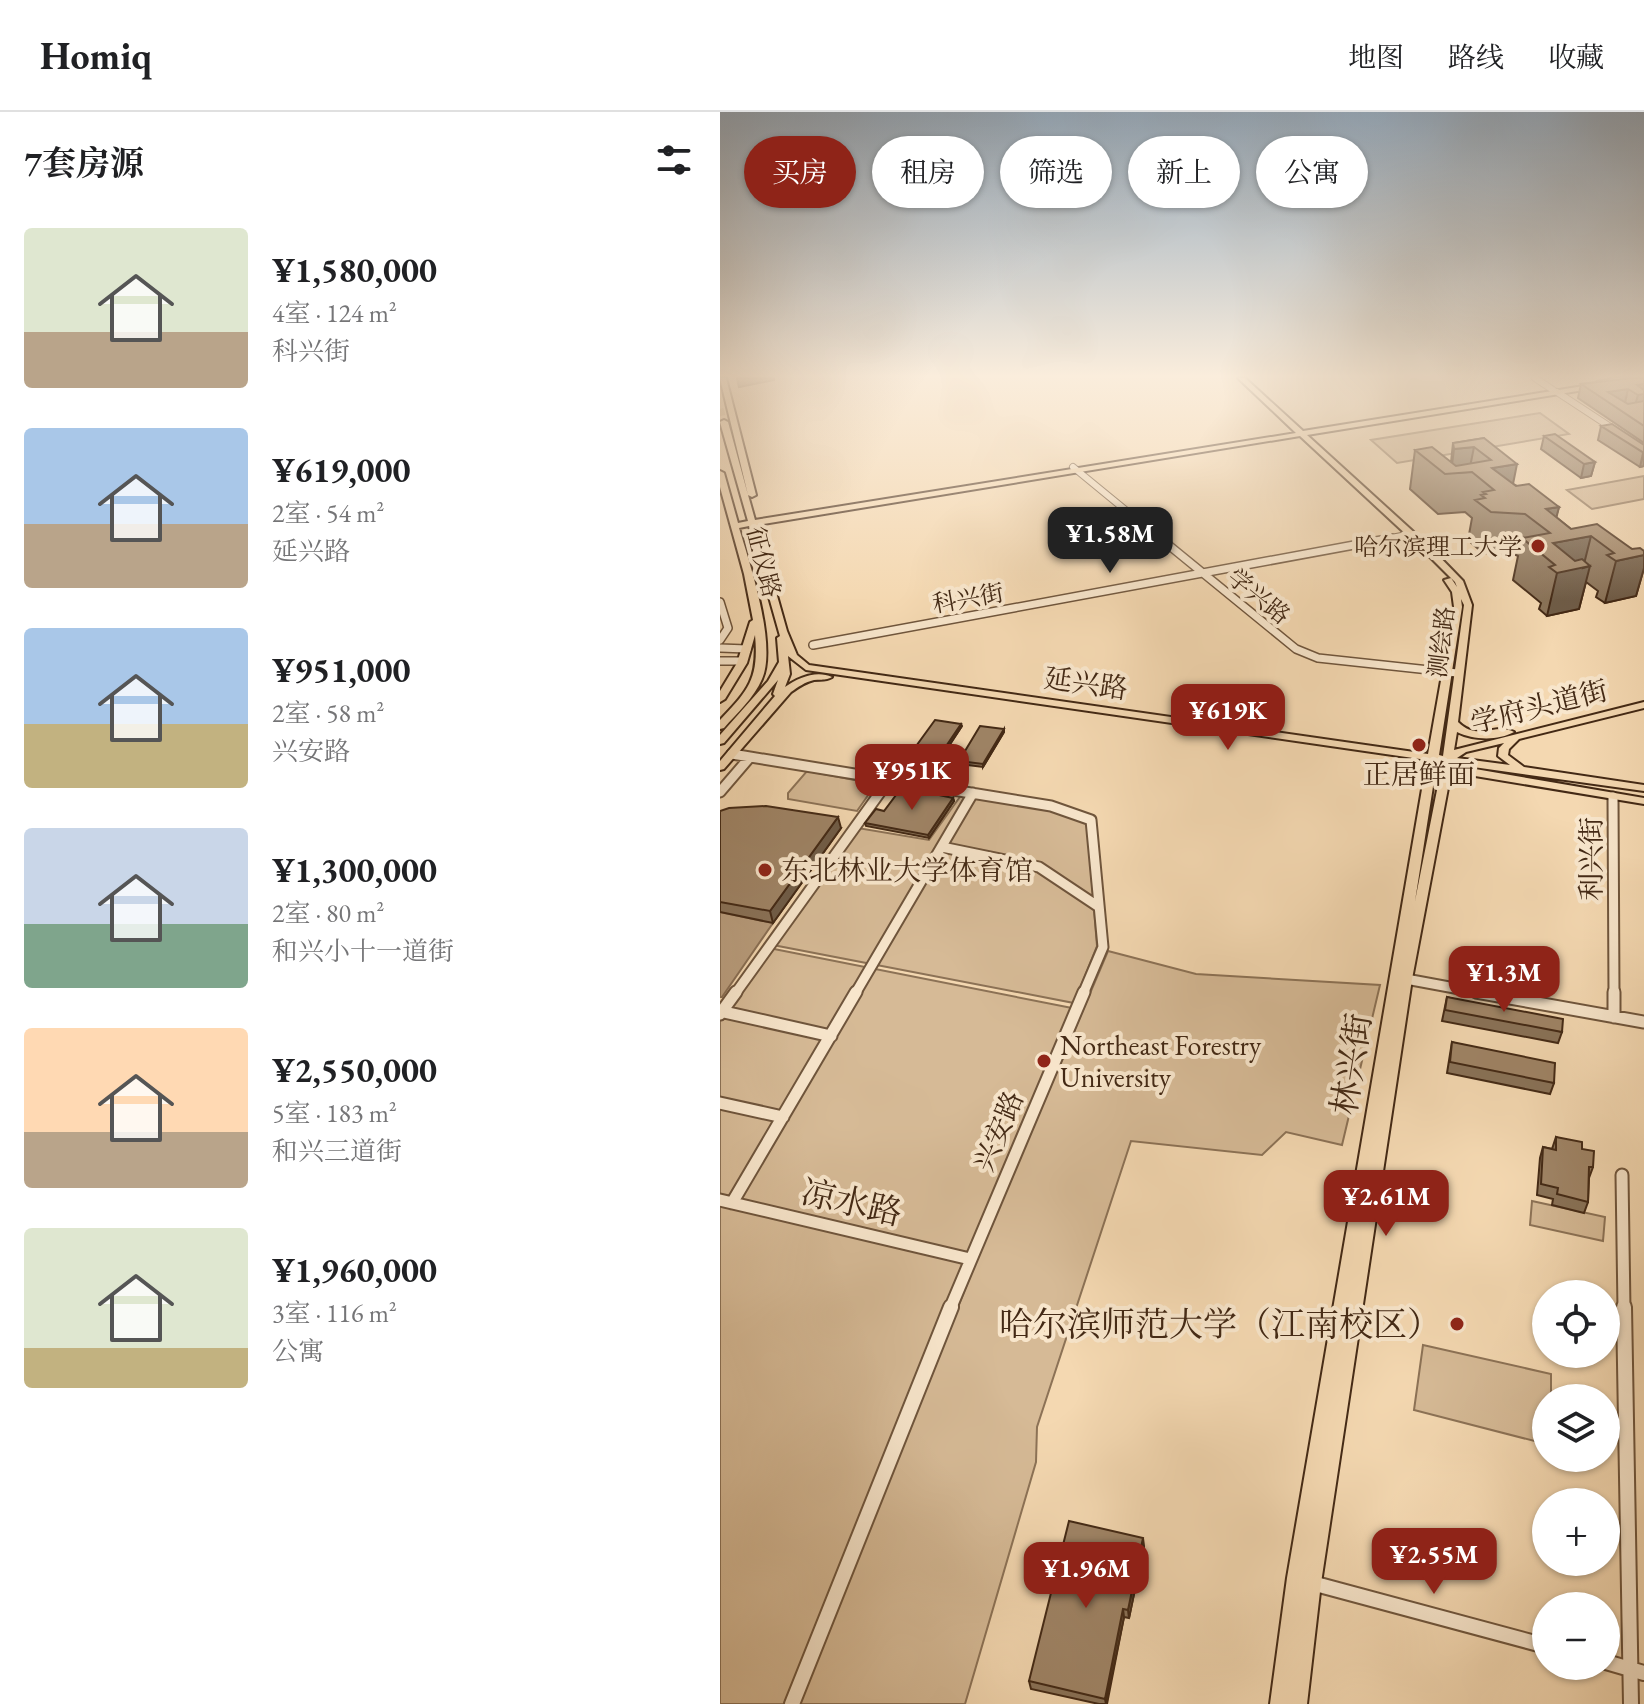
<!DOCTYPE html>
<html lang="zh">
<meta charset="utf-8">
<style>
body{margin:0;font-family:"EB Garamond","Noto Serif SC",serif;background:#f2f2f2;color:#202124;height:100vh;display:flex;flex-direction:column;font-size:30px;white-space:nowrap}
*{box-sizing:border-box;margin:0}
p{font-size:26px;color:#757577}
.icon{flex:none;width:44px;height:44px;fill:none;stroke:currentColor;stroke-width:2;stroke-linecap:round;stroke-linejoin:round}
.map{position:relative;flex:1;overflow:hidden}
.drawer{display:flex;flex-direction:column;background:#fff;width:720px}
.drawer>*{flex:none}
.hud{position:absolute;left:24px;top:24px;width:760px;height:72px;display:flex;gap:16px}
.tools{position:absolute;left:812px;top:1168px;display:grid;gap:16px}
.tools a{display:grid;place-items:center;width:88px;height:88px;border-radius:50%;background:#fff;box-shadow:0 2px 6px #0004;font-size:40px}
.price{position:absolute;translate:-50% -68px;padding:0 18px;border-radius:16px;background:#8f2418;color:#fff;font-size:26px;line-height:52px;filter:drop-shadow(0 2px 4px #0008)}
.price::after{content:'';position:absolute;left:50%;top:48px;width:24px;height:18px;margin-left:-12px;background:inherit;clip-path:polygon(0 0,100% 0,50% 100%)}
.price.active{background:#222;color:#fff}
ul{padding:0;list-style:none}
li{display:flex;align-items:center;gap:24px;height:200px;padding:0 24px}
li span{display:grid;place-items:center;flex:none;width:224px;height:160px;border-radius:8px;color:#555}
li>.icon{margin-inline-start:auto}
span .icon{width:96px;height:96px;fill:#fffc;stroke-width:1}
li b{font-size:34px}
h2{display:flex;justify-content:space-between;align-items:center;height:96px;padding:0 24px;font-size:34px}
.tag{padding:0 28px;border-radius:36px;background:#fff;box-shadow:0 2px 6px #0004;font-size:28px;line-height:72px}
.tag.active{background:#8f2418;color:#fff}
header{display:flex;align-items:center;gap:48px;box-sizing:border-box;height:112px;padding:0 40px;background:#fff;border-bottom:2px solid #e0e0e0}
header strong{font-size:38px}
nav{display:flex;gap:44px;margin-inline-start:auto;font-size:28px}
main{display:flex;flex:1;min-height:0}
.map>svg:first-child{display:block}
.green{fill:#d6ba96;stroke:#8c7256;stroke-width:2}
.water{fill:#b89c7c;stroke:#896e53;stroke-width:2}
.lines{fill:none;stroke-linecap:round;stroke-linejoin:round}
.major-tunnel{stroke:#d1b592;stroke-width:7;stroke-dasharray:7 4;stroke-linecap:butt}
.minor-far4-casing{stroke:#6f553c;stroke-width:8}
.minor-far3-casing{stroke:#6f553c;stroke-width:10}
.minor-far2-casing{stroke:#6f553c;stroke-width:13}
.minor-far1-casing{stroke:#6f553c;stroke-width:15}
.minor-casing{stroke:#6f553c;stroke-width:18}
.major-casing{stroke:#432915;stroke-width:4}
.minor-far4{stroke:#f8e6cc;stroke-width:6}
.minor-far3{stroke:#f8e6cc;stroke-width:7}
.minor-far2{stroke:#f8e6cc;stroke-width:9}
.minor-far1{stroke:#f8e6cc;stroke-width:11}
.minor{stroke:#f8e6cc;stroke-width:14}
.major{fill:#f4d8b1;fill-rule:evenodd}
.wall{fill:#897258;stroke:#432915;stroke-width:2}
.shaded-wall{fill:#6f5c47;stroke:#432915;stroke-width:2}
.building{fill:#9f8466;stroke:#432915;stroke-width:2}
.poi-dot{fill:#8f2418;stroke:#f8e6cc;stroke-width:3}
.labels{text-anchor:middle;dominant-baseline:central;stroke-width:8;stroke-linejoin:round;paint-order:stroke}
.far-poi-label{font-size:24px;fill:#432915;stroke:#f8e6cc;text-anchor:end}
.far-street-label{font-size:24px;fill:#432915;stroke:#f8e6cc}
.street-label{font-size:28px;fill:#432915;stroke:#f8e6cc}
.poi-label{font-size:28px;fill:#432915;stroke:#f8e6cc;text-anchor:start}
.near-street-label{font-size:34px;fill:#432915;stroke:#f8e6cc}
.near-poi-label{font-size:34px;fill:#432915;stroke:#f8e6cc;text-anchor:end}
</style>
<header>
<strong>Homiq</strong>
<nav><a>地图</a><a>路线</a><a>收藏</a></nav>
</header>
<main>
<section class="drawer">
<h2>7套房源<svg class="icon" aria-label="filters" viewBox="0 0 24 24"><path d="M4 7h16M4 17h16"/><circle cx="9" cy="7" r="2"/><circle cx="15" cy="17" r="2"/></svg></h2>
<ul>
<li><span style="background:linear-gradient(#dfe7d0 65%,#b9a48a 0)"><svg class="icon" aria-label="home" viewBox="0 0 24 24"><path d="M3 11l9-7 9 7M6 9v11h12V9"/></svg></span><div><b>¥1,580,000</b><p>4室 · 124 m²</p><p>科兴街</p></div></li>
<li><span style="background:linear-gradient(#a9c7e8 60%,#b9a48a 0)"><svg class="icon" aria-label="home" viewBox="0 0 24 24"><path d="M3 11l9-7 9 7M6 9v11h12V9"/></svg></span><div><b>¥619,000</b><p>2室 · 54 m²</p><p>延兴路</p></div></li>
<li><span style="background:linear-gradient(#a9c7e8 60%,#c2b280 0)"><svg class="icon" aria-label="home" viewBox="0 0 24 24"><path d="M3 11l9-7 9 7M6 9v11h12V9"/></svg></span><div><b>¥951,000</b><p>2室 · 58 m²</p><p>兴安路</p></div></li>
<li><span style="background:linear-gradient(#c9d6e8 60%,#7fa58c 0)"><svg class="icon" aria-label="home" viewBox="0 0 24 24"><path d="M3 11l9-7 9 7M6 9v11h12V9"/></svg></span><div><b>¥1,300,000</b><p>2室 · 80 m²</p><p>和兴小十一道街</p></div></li>
<li><span style="background:linear-gradient(#ffd9b3 65%,#b9a48a 0)"><svg class="icon" aria-label="home" viewBox="0 0 24 24"><path d="M3 11l9-7 9 7M6 9v11h12V9"/></svg></span><div><b>¥2,550,000</b><p>5室 · 183 m²</p><p>和兴三道街</p></div></li>
<li><span style="background:linear-gradient(#dfe7d0 75%,#c2b280 0)"><svg class="icon" aria-label="home" viewBox="0 0 24 24"><path d="M3 11l9-7 9 7M6 9v11h12V9"/></svg></span><div><b>¥1,960,000</b><p>3室 · 116 m²</p><p>公寓</p></div></li>
</ul>
</section>
<div class="map">
<svg width="924" height="1592" viewBox="0 0 924 1592">
<rect width="100%" height="100%" fill="#f4d8b1"/>
<filter id="stains"><feTurbulence type="fractalNoise" baseFrequency=".0025" numOctaves="4"/><feColorMatrix values="0 0 0 0 .2 0 0 0 0 .09 0 0 0 0 .02 0 0 0 .5 -.17"/></filter>
<radialGradient id="worn" r=".72"><stop offset=".6" stop-color="#630" stop-opacity="0"/><stop offset="1" stop-color="#630" stop-opacity=".3"/></radialGradient>
<path class="green" d="M820 301 849 322 677 351 651 328Z
M924 364V387L872 397 847 378Z
M87 659 156 672 137 699 68 687V681Z
M242 682 328 696 367 709 377 834 354 891 53 833 138 716 209 728Z
M49 836 352 896 248 1142 0 1084V906Z
M388 839 476 862 660 873 622 1033 566 1020 542 1043 411 1029 317 1315 316 1350 245 1592H79L256 1150Z
M812 1089 885 1105 883 1129 810 1113Z
M0 1092 246 1149 64 1592H0Z
M703 1233 831 1262V1286H826V1332L694 1298Z"/>
<path class="water" d="M0 800 53 811 2 885H0Z"/>
<g class="lines">
<path class="major-tunnel" d="M0 297 4 310"/>
<g class="minor-far4-casing">
<path id="minor-far4" d="M815 266 833 278
M837 280 898 320
M353 355 442 428
M661 428 692 422"/>
</g>
<g class="minor-far3-casing">
<path id="minor-far3" d="M440 426 576 537 598 546 737 561
M0 490 8 516 0 528
M93 533 672 426
M0 536 27 537
M0 549H23"/>
</g>
<g class="minor-far2-casing">
<path id="minor-far2" d="M12 642 331 694 371 708 383 835 363 882
M0 680 30 645
M893 685 894 882
M222 735 319 755 379 795
M686 867 767 882
M15 882 169 668
M135 882 253 681"/>
</g>
<g class="minor-far1-casing">
<path id="minor-far1" d="M756 880 924 910
M894 880V905
M0 899 111 924
M0 902 16 880
M0 991 63 1005
M902 1063 904 1197
M0 1088 250 1147
M12 1091 136 880
M230 1197 364 880"/>
</g>
<g class="minor-casing">
<path id="minor" d="M904 1195 911 1592
M592 1471 826 1534
M886 1550 924 1561
M72 1592 231 1195"/>
</g>
<g class="major-casing">
<path id="major" d="M0 266H6L36 383 32 385 28 383 35 408 576 321 518 266H525L583 319 876 272 877 270 897 266H910L879 273 876 276 587 323 709 434 743 469 752 493 738 610C758 630 776 610 794 620 778 629 753 628 737 620L734 638 924 590V596L799 627 789 637 788 643 804 655 924 673V679L732 652V653L924 686V692L731 660 692 867 601 1471 587 1592H550L567 1466 707 648 86 558 68 544 70 562 65 575C79 565 97 558 112 565 105 569 101 567 94 568 85 570 78 575 71 580L4 657 0 658V649L55 584 53 582 58 568 4 631 0 632V623L48 569 59 550 57 526 60 524 29 414 19 416C30 452 57 533 42 567 34 586 17 601 4 616L0 617V608C29 578 39 566 35 523L27 551 5 587 0 590V579L17 551 30 510 33 508 24 462 0 375V359L4 361 18 411 28 409 0 310 4 308 8 310 28 383ZM580 324 703 438 735 470 737 475 731 466 724 468 732 480 734 495 708 642 89 553 77 543 67 519 37 413ZM741 487 744 493 723 644 719 643 742 495ZM784 631 779 636 778 644 790 653 737 646 746 640ZM717 649 722 650 717 655 721 658 695 789Z"/>
</g>
<use href="#minor-far4" class="minor-far4"/>
<use href="#minor-far3" class="minor-far3"/>
<use href="#minor-far2" class="minor-far2"/>
<use href="#minor-far1" class="minor-far1"/>
<use href="#minor" class="minor"/>
<use href="#major" class="major"/>
</g>
<path class="wall" d="M924 266V331L858 286 861 272Z
M881 314 924 333V354L920 355 878 328Z
M824 324 875 350 871 364 861 366 821 337Z
M764 326 793 372 839 395 836 405 851 417 912 437 924 439V456L916 484 885 491 876 485 878 479 866 470 859 497 827 504 819 497 821 491 793 468 798 444 796 443 763 441 748 428 752 406 745 400 718 402 690 377 695 338 731 350 733 331Z
M242 614 215 655 187 651 186 648Z
M284 617V620L263 655 240 652 239 649Z
M233 686 234 689 209 726 146 714 145 711 164 699Z
M0 699 121 716 53 811 0 800Z
M727 885 842 920 838 931 722 909Z
M732 930 834 971 830 982 727 961Z
M836 1025 862 1037 873 1055 869 1066 868 1090 864 1101 832 1093 833 1087 817 1083 820 1046 823 1035 832 1037Z
M424 1434 409 1506 404 1505 387 1592H379L311 1577 309 1569Z"/>
<path class="shaded-wall" d="M17 266H54V268L19 275Z
M924 272V295L914 297 918 283 917 273Z
M908 277 905 291 888 280Z
M754 335 749 360 731 361 734 337Z
M923 341 924 354 920 355Z
M875 350 871 364 861 366 864 352Z
M797 352 789 392 774 378 772 356Z
M839 395 829 435 830 421 826 397Z
M871 424 863 456 870 454 859 497 827 504 837 461 833 431Z
M924 443V456L916 484 885 491 896 449Z
M241 612 242 614 215 655 214 652Z
M284 617V620L263 655V652Z
M233 686 234 689 209 726 208 723Z
M118 705 121 716 53 811 50 799Z
M423 1426 424 1434 409 1506 408 1498Z
M403 1497 404 1505 386 1592 385 1587Z"/>
<path class="building" d="M912 266H924V272L917 273 924 278V282L918 283 908 277 888 280 908 292 924 289V314L861 272Z
M892 312 924 333V341L881 314Z
M835 322 875 350 864 352 824 324Z
M764 326 797 352 772 356 796 374 809 372 839 395 826 397 851 417 877 412 912 437 920 436 924 439V443L896 449 887 443 894 441 871 424 833 431 855 449 862 447 870 454 837 461 829 455 835 453 802 426 830 421 805 402 771 400 755 388 765 386 761 383 766 382 763 380 774 378 752 360 725 362 695 338 712 335 736 354 771 348 754 335 734 337 733 331Z
M215 608 241 612 214 652 186 648Z
M260 614 284 617 263 652 239 649Z
M182 675 233 686 208 723 145 711 156 697 164 699Z
M46 694 118 705 50 799 0 790V699L9 696Z
M727 885 843 907 842 920 725 898Z
M732 930 835 951 834 971 730 950Z
M836 1025 862 1030V1037L874 1039 873 1055H869L868 1090 837 1082 838 1076 821 1072 823 1035 836 1038Z
M349 1409 423 1426 408 1498 403 1497 385 1587 309 1569Z"/>
<linearGradient id="sky" x2="0" y2="1"><stop stop-color="#95aabd"/><stop offset="0.54" stop-color="#faeddc"/><stop offset="1" stop-color="#faeddc" stop-opacity="0"/></linearGradient>
<rect width="924" height="489" fill="url(#sky)"/>
<g class="poi-dot">
<circle cx="818" cy="434" r="8"/>
<circle cx="699" cy="633" r="8"/>
<circle cx="45" cy="758" r="8"/>
<circle cx="324" cy="949" r="8"/>
<circle cx="737" cy="1212" r="8"/>
</g>
<g class="labels">
<g class="far-poi-label">
<text x="802" y="434">哈尔滨理工大学</text>
</g>
<g class="far-street-label">
<text transform="translate(44 450) rotate(76)">征仪路</text>
<text transform="translate(539 484) rotate(39)">学兴路</text>
<text transform="translate(248 486) rotate(-10)">科兴街</text>
<text transform="translate(721 530) rotate(-83)">测绘路</text>
</g>
<g class="street-label">
<text transform="translate(366 571) rotate(8)">延兴路</text>
<text transform="translate(819 594) rotate(-14)">学府头道街</text>
<text transform="translate(871 747) rotate(-90)">利兴街</text>
<text transform="translate(278 1019) rotate(-67)">兴安路</text>
</g>
<g class="poi-label">
<text x="699" y="662" text-anchor="middle">正居鲜面</text>
<text x="61" y="758">东北林业大学体育馆</text>
<text x="340" y="933">Northeast Forestry<tspan x="340" dy="32">University</tspan></text>
</g>
<g class="near-street-label">
<text transform="translate(631 952) rotate(-81)">林兴街</text>
<text transform="translate(132 1090) rotate(13)">凉水路</text>
</g>
<g class="near-poi-label">
<text x="721" y="1212">哈尔滨师范大学（江南校区）</text>
</g>
</g>
<rect width="100%" height="100%" filter="url(#stains)"/>
<rect width="100%" height="100%" fill="url(#worn)"/>
</svg>
<div class="tools">
<a><svg class="icon" aria-label="locate" viewBox="0 0 24 24"><circle cx="12" cy="12" r="6"/><path d="M12 2v4M12 18v4M2 12h4M18 12h4"/></svg></a>
<a><svg class="icon" aria-label="layers" viewBox="0 0 24 24"><path d="M12 4l9 5-9 5-9-5zM3 14l9 5 9-5"/></svg></a>
<a>+</a>
<a>−</a>
</div>
<b class="price active" style="left:390px;top:463px">¥1.58M</b>
<b class="price" style="left:508px;top:640px">¥619K</b>
<b class="price" style="left:192px;top:700px">¥951K</b>
<b class="price" style="left:784px;top:902px">¥1.3M</b>
<b class="price" style="left:666px;top:1126px">¥2.61M</b>
<b class="price" style="left:714px;top:1484px">¥2.55M</b>
<b class="price" style="left:366px;top:1498px">¥1.96M</b>
<div class="hud">
<a class="tag active">买房</a>
<a class="tag">租房</a>
<a class="tag">筛选</a>
<a class="tag">新上</a>
<a class="tag">公寓</a>
</div>
</div>
</main>
